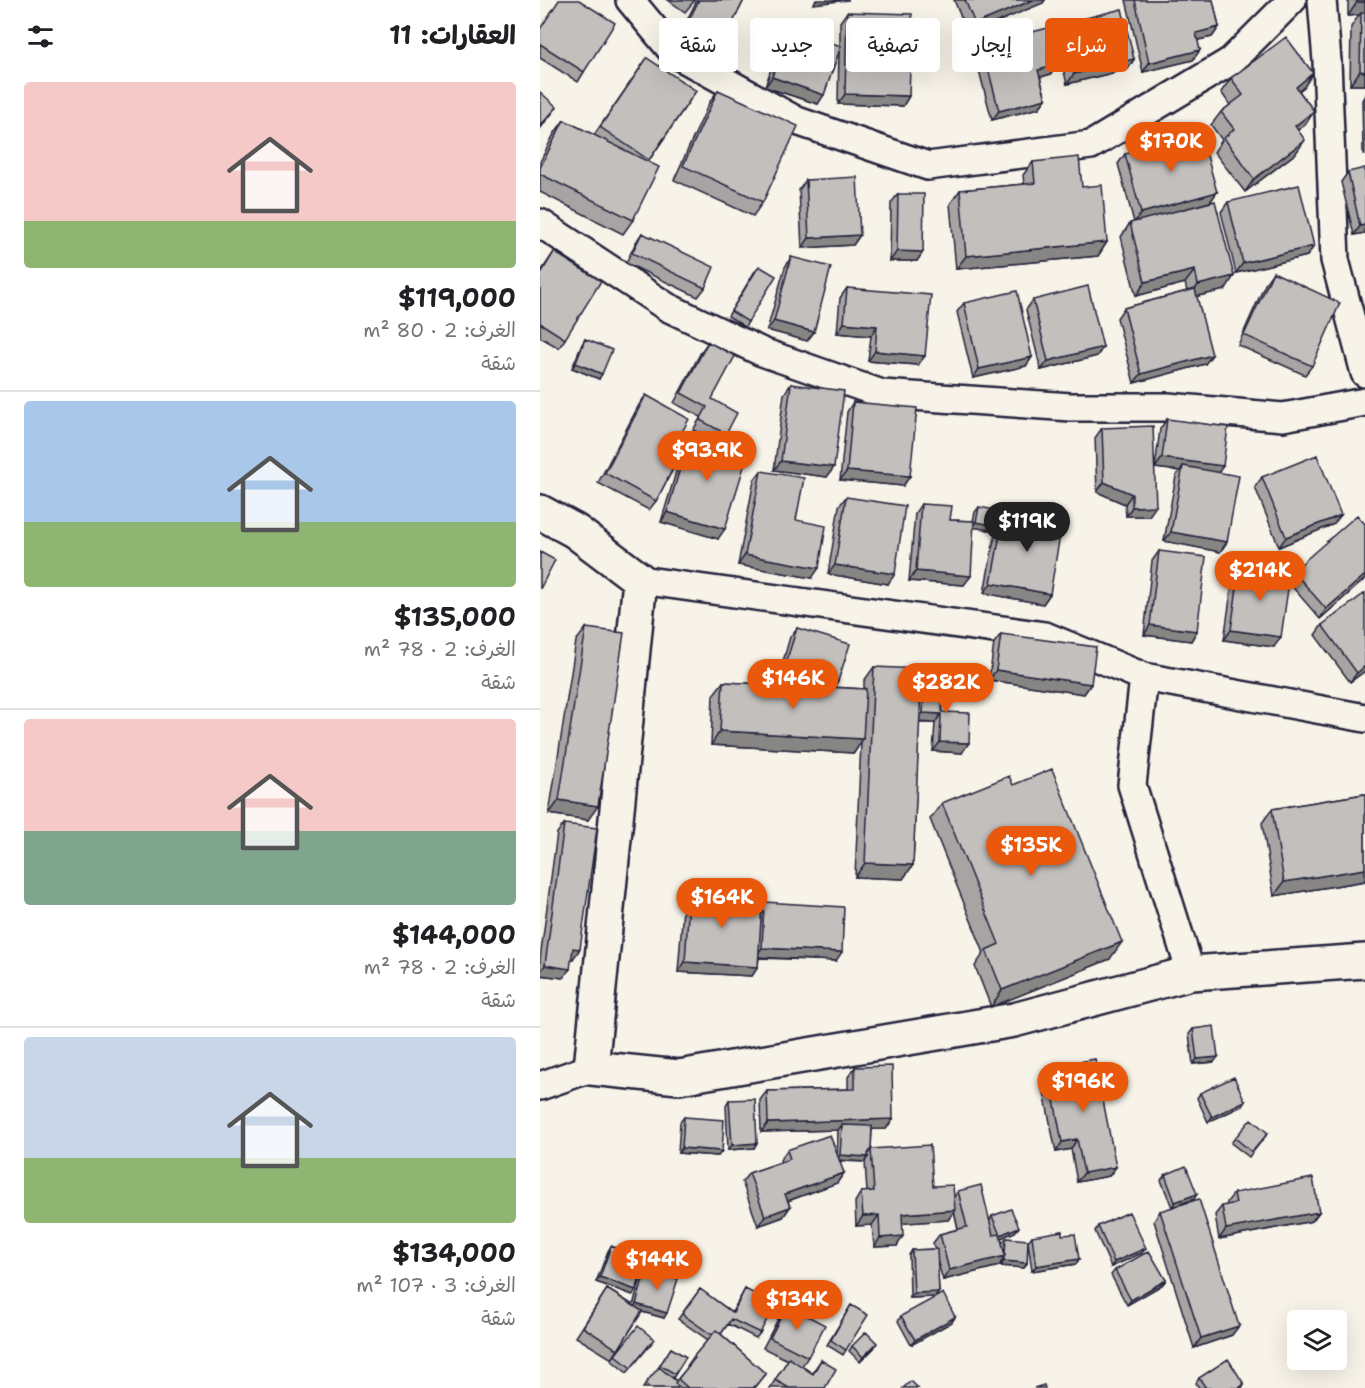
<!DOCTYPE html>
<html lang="ar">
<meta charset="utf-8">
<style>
body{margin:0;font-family:"Shantell Sans","Playpen Sans Arabic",sans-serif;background:#f6f6f6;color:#202124;direction:rtl;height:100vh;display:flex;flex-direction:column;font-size:22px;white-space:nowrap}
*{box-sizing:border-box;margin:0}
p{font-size:20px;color:#757577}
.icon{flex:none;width:33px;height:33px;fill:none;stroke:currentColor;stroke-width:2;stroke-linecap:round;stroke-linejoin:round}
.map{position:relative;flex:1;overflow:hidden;direction:ltr}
.side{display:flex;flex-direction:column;background:#fff;width:540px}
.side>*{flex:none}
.top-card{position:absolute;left:18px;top:18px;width:570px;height:54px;direction:rtl;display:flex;gap:12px}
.buttons{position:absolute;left:747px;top:1310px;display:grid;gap:12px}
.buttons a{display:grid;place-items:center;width:60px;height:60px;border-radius:6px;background:#fff;box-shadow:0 6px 24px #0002;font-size:30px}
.price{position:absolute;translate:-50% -51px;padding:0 14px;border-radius:21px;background:#ea580c;color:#fff;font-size:20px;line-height:39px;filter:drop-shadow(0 2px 3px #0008)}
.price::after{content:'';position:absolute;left:50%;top:36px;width:18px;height:14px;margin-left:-9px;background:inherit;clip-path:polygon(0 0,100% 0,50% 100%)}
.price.active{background:#222;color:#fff}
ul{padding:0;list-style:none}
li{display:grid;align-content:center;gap:12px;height:318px;padding:0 24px}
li+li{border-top:2px solid #e0e0e0}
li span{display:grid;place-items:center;height:186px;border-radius:6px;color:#555}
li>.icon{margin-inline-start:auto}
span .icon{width:108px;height:108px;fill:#fffc;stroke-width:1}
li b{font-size:26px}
h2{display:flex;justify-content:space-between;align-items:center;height:72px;padding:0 24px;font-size:26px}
.pill{padding:0 21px;border-radius:6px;background:#fff;box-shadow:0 6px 24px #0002;font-size:21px;line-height:54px}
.pill.active{background:#ea580c;color:#fff}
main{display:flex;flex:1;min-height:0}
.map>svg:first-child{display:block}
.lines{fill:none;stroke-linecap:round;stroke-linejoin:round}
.minor-casing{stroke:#22223b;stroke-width:32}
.tertiary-casing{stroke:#22223b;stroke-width:38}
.minor{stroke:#f7f3e8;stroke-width:27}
.tertiary{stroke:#f7f3e8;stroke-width:33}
.wall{fill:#a7a4a3;stroke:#22223b;stroke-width:1.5}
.shaded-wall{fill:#888684;stroke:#22223b;stroke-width:1.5}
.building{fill:#c2bfbd;stroke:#22223b;stroke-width:1.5}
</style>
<main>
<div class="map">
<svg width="825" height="1388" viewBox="0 0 825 1388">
<rect width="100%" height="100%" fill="#f7f3e8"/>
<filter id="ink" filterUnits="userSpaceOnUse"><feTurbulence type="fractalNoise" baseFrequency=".0167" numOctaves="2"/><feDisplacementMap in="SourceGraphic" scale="12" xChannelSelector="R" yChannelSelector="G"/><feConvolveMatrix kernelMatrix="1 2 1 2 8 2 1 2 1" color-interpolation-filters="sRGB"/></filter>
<g filter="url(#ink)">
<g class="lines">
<g class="minor-casing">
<path id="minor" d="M90 0 134 53 257 121 388 166 551 145 691 61 752 0
M782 0 787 61 795 260 825 373
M0 223 127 307 222 352 342 394 531 407H628L743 417 825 402
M100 580 505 636 604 677 592 785 651 973
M604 677 825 718
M0 1086 51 1068"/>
</g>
<g class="tertiary-casing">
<path id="tertiary" d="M0 512 35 531 100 580 51 1068 139 1077 474 1020 651 973 825 961"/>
</g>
<use href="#minor" class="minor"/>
<use href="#tertiary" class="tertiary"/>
</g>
<path class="wall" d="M128 0H155L145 12Z
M157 0H204L183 42 177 52 140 34Z
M414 0H505L503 3 428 34Z
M586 0H673L679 27 672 37 658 40 653 60 603 72Z
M808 0H825V85H810L811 27 819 15 808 16Z
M307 12 369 96 363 106 298 104 299 50 278 104 225 87 241 39 248 29 300 46V22Z
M522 24 594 59 588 69 527 84 515 34Z
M0 29 44 72 38 82 0 58Z
M442 45 518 65 511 74 500 77 506 99 499 108 452 120 435 55Z
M107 58 156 91 108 162 93 220 83 234 0 192V162L14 134 24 120 54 135Z
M691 78 764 87 759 91 774 111 765 125 758 130 756 153 705 192 674 152 682 140 671 125 681 112 690 105 681 92Z
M178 90 223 202 213 216 134 180 169 103Z
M825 95V154H823L822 100Z
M585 154 677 192 670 202 621 215 685 290 657 296 665 364 594 383 577 318 584 308 647 291 645 283 596 296 581 237 590 223 594 222 578 164Z
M493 162 542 187 567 242 558 256 416 269 410 204 420 190 484 184 483 175Z
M808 172 825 233 814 235 801 182Z
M266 180 320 235 313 245 262 248 259 190Z
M358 194 383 252 377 261H350L351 203Z
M688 202 774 246 767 256 696 273 681 212Z
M102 233 165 288 158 297 86 263 96 242Z
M14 252 25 339 19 348 0 337V273Z
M251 257 274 332 267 341 227 330 245 267Z
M215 271 208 322 205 327 188 316Z
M733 272 772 366 765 375 698 345 726 282Z
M307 288 378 365 328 361 331 336 297 333 300 298Z
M493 300 563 347 557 356 501 370 486 310Z
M424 303 492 357 486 366 433 378 417 312Z
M45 339 59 379 32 368 42 344Z
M168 342 172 399 186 434 179 444 153 430 161 417 134 403 161 352Z
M251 384 294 467 287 477 234 470 244 394Z
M106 395 141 434 149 438 150 435 178 539 121 522 142 452 116 501 109 510 58 483 99 405Z
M313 402 370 476 363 486 300 480 307 412Z
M627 419 679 472 687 542 680 552 624 541 636 476 640 471 615 468 620 429Z
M562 428 609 516H586L585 504 557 492 555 438Z
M221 471 272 578 198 565 214 480Z
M722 477 794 524 739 547 715 487Z
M306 497 348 584 288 574 299 506Z
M381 504 410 520 433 521 435 512 439 507 459 520 464 513 510 594 503 604 444 593 456 529 454 531 434 527 424 585 369 581 375 513Z
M825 524V579L780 619 749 583 734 647 684 640 693 577 700 567 750 576 753 571Z
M619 551 657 631 651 641 604 635 612 561Z
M782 625 825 671 810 682 775 635Z
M46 628 48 820 9 814 36 641Z
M257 628 294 687 324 689V681L334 667 381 685 385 679 422 753 393 751 395 723H379L373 865 363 879 315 877 321 742 314 753 171 745 173 695 183 682 277 687 239 675 250 637Z
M461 634 551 684 544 694 449 680 454 643Z
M473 785 570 959 451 1007 435 966 444 953 390 819 402 803Z
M825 794V881L734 896 722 823 732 809Z
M24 824 33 959H31L23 978 0 975V959L17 833Z
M150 886 186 901 222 905 224 902 296 961 219 958 218 967 212 976 138 972 144 895Z
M653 1029 674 1062 653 1064 649 1034Z
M315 1067 353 1119 346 1129H332L331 1149 393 1186 414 1197 418 1191 450 1220 452 1216 479 1227 475 1232 461 1238 462 1243 466 1238 488 1241 492 1236 522 1235 539 1259 536 1264 492 1271 488 1242 487 1263 484 1268 461 1266V1263L459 1266 403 1280 397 1260 399 1292 395 1297 370 1298 369 1255 372 1250 395 1249 393 1243 400 1234 418 1229 414 1211 408 1220 363 1223 357 1246 334 1247 332 1225 316 1226 315 1202 321 1192H327L325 1162 299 1161 304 1173 297 1183 248 1201 250 1207 243 1217 218 1226 202 1182 209 1173 241 1162 240 1160 247 1150 297 1155 298 1130 221 1132 220 1100 227 1091 308 1089V1077Z
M508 1068 576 1167 569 1176 537 1182 531 1149 516 1152 501 1078Z
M660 1093 705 1101 702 1106 668 1122 657 1098Z
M189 1100 214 1148 188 1150 186 1105Z
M144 1117 182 1151 178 1156 138 1153 140 1122Z
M728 1133 709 1157 691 1143 695 1138Z
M625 1175 657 1194 654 1199 632 1207 621 1180Z
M694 1193 779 1212 772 1221 679 1239 675 1215 682 1206 687 1205V1202Z
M620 1211 692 1335 654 1348 614 1221Z
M558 1226 602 1253 571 1267 555 1231Z
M71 1246 93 1295 56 1282 68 1251Z
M106 1270 124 1318 102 1312 72 1359 36 1337 67 1289 93 1305 102 1275Z
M575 1270 626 1280 622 1285 587 1305 571 1275Z
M160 1289 192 1312 205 1289 220 1333 216 1338 188 1324 181 1334 226 1374 215 1388H103L119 1367 131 1348 146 1357 133 1378 136 1381 148 1367 147 1366 154 1356 168 1340 138 1319Z
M247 1305 268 1357 262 1366 272 1373 281 1360 285 1388H230L248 1360 223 1348 240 1315Z
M311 1305 306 1350 303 1355 287 1345Z
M361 1316 415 1317 412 1322 371 1345 358 1321Z
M111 1344 87 1373 71 1360 75 1355Z
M312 1346 334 1348 320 1362 309 1351Z
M659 1378 704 1384 702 1388H659L656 1383Z"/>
<path class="shaded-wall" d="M276 0H309L273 4Z
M493 0H505L503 3 428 34 435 24Z
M817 2H825V15L821 13 819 15 808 16Z
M679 27 672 37 649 42 656 33Z
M660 50 653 60 603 72 609 63Z
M594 59 588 69 527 84 534 74Z
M518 65 511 74 491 80 498 70Z
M820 71 825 72V85H810Z
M773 73 764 87 746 100 756 87Z
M232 77 284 95 278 104 225 87Z
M305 94 369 96 363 106 298 104Z
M506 99 499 108 452 120 459 111Z
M17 107 7 120 0 129V126Z
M774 111 765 125 745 139 755 126Z
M765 140 756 153 705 192 714 179Z
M677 192 670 202 594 223 601 213Z
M825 225V233L814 235 820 226Z
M320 235 313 245 262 248 269 238Z
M567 242 558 256 416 269 426 256Z
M774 246 767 256 696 273 703 263Z
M357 251 383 252 377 261H350Z
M655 270 645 283 596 296 605 282Z
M694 276 685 290 649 298 658 285Z
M234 321 274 332 267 341 227 330Z
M304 323 337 326 331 336 297 333Z
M563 347 557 356 501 370 508 361Z
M335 351 385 356 378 365 328 361Z
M672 355 665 364 594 383 601 374Z
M492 357 486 366 433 378 439 369Z
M36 363 62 374 59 379 32 368Z
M622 458 683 466 677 475 643 466 640 471 615 468Z
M241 461 294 467 287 477 234 470Z
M307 471 370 476 363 486 300 480Z
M564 482 592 494 585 504 557 492Z
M616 506 609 516H586L592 507Z
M127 512 185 529 178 539 121 522Z
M801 515 794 524 739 547 746 537Z
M436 522 458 526 454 531 432 527Z
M631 532 687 542 680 552 624 541Z
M205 555 279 568 272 578 198 565Z
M295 565 355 574 348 584 288 574Z
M376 571 431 576 424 585 369 581Z
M825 575V579L780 619 786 609Z
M451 583 510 594 503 604 444 593Z
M610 625 657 631 651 641 604 635Z
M691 630 741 637 734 647 684 640Z
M245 665 298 681 292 691 239 675Z
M825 666V671L810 682 817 673Z
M456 670 551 684 544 694 449 680Z
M383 713 401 714 395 723 376 722Z
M180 731 323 739 314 753 171 745Z
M400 742 429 743 422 753 393 751Z
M19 800 58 806 48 820 9 814Z
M325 863 373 865 363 879 315 877Z
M825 869V881L734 896 744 882Z
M582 942 570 959 451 1007 462 990Z
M33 948 40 949 33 959 26 958Z
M222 948 302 952 296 961 215 957Z
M145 962 218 967 212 976 138 972Z
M5 965 30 969 23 978 0 975V972Z
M678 1057 674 1062 653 1064 657 1059Z
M705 1101 702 1106 668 1122 672 1117Z
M353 1119 346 1129 302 1130V1125L298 1130 221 1132 228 1123Z
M537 1139 531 1149 516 1152 522 1142Z
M217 1143 214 1148 188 1150 192 1145Z
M142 1148 182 1151 178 1156 138 1153Z
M300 1155 328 1157 325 1162 297 1160Z
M576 1167 569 1176 537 1182 544 1173Z
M304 1173 297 1183 239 1204 245 1194Z
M657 1194 654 1199 632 1207 635 1202Z
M250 1207 243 1217 218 1226 225 1216Z
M415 1210 408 1220 355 1224 362 1214Z
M779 1212 772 1221 679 1239 686 1229Z
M339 1215 332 1225 316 1226 323 1216Z
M479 1227 475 1232 456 1240 460 1235Z
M363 1236 357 1246 334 1247 340 1238Z
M606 1248 602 1253 571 1267 574 1262Z
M465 1256 459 1266 403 1280 409 1270Z
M539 1259 536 1264 492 1271 496 1266Z
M464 1261 487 1263 484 1268 461 1266Z
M60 1277 96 1290 93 1295 56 1282Z
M626 1280 622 1285 587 1305 591 1300Z
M399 1292 395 1297 370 1298 374 1293Z
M96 1304 127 1313 124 1318 92 1309Z
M415 1317 412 1322 371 1345 375 1340Z
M699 1326 692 1335 654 1348 661 1338Z
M337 1343 334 1348 320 1362 323 1357Z"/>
<path class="building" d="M19 0H39L75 23 44 72 0 44V29Z
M159 0H204L183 42 147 24Z
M425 0H493L435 24Z
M595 0H673L679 27 656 33 660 50 609 63Z
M817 0H825V2H817Z
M582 9 594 59 534 74 522 24Z
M307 12 372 14 369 96 305 94Z
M821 13H825V72L820 71Z
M508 28 518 65 498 70 506 99 459 111 442 45Z
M248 29 301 46 284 95 232 77Z
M746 37 773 73 756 87 774 111 755 126 765 140 714 179 684 138 694 129 681 112 703 95 691 78Z
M107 58 156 91 109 160 60 127Z
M178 90 258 126 223 202 143 166Z
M0 92 17 107 0 126Z
M24 120 119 167 93 220 0 174V168Z
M661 134 677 192 601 213 585 154Z
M539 157 542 187 562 185 567 242 426 256 420 190 495 183 493 162Z
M825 168V225L820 226 808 172Z
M317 177 320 235 269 238 266 180Z
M759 185 774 246 703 263 688 202Z
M358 194H384L383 252 357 251Z
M675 201 694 276 658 285 655 270 605 282 590 223Z
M102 233 174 267 165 288 92 253Z
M14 252 61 281 25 339 0 323V275Z
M251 257 291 267 274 332 234 321Z
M219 266 236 276 208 322 191 311Z
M733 272 800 303 772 366 704 335Z
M548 286 563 347 508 361 493 300Z
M307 288 391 295 385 356 335 351 337 326 304 323Z
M655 289 672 355 601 374 584 308Z
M477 291 492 357 439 369 424 303Z
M45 339 72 350 62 374 36 363Z
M168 342 195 356 172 399 197 413 186 434 160 420 167 407 141 393Z
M251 384 304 391 294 467 241 461Z
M106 395 149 419 141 434 149 438 116 501 65 473Z
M313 402 377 408 370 476 307 471Z
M627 419 688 427 683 466 622 458Z
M613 426 616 506 592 507V494L564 482 562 428Z
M150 435 208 453 185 529 127 512Z
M777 455 801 515 746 537 722 477Z
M643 466 699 476 687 542 631 532Z
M221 471 264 478 256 520 286 526 279 568 205 555Z
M306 497 365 506 355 574 295 565Z
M381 504 412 506 410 520 434 521 431 576 376 571Z
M439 507 461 511 458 526 436 522Z
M464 513 522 523 510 594 451 583Z
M817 515 825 524V575L786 609 753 571Z
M619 551 666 557 657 631 610 625Z
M0 552 15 560 0 589Z
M700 567 750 575 741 637 691 630Z
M825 593V666L817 673 782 625Z
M46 628 84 633 58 806 19 800Z
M257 628 310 644 298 681 245 665Z
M461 634 556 647 551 684 456 670Z
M334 667 382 669 373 865 325 863Z
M385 679 404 680 402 712 430 713 429 743 400 742 401 714 383 713Z
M183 682 326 689 323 739 180 731Z
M512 769 582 942 462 990 446 950 459 944 402 803 469 776 473 785Z
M825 794V869L744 882 732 809Z
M24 824 57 828 40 949 33 948 30 969 5 965Z
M150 886 187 888 186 901 222 903 218 967 145 962Z
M224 902 304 907 302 952 222 948Z
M674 1026 678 1057 657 1059 653 1029Z
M555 1059 576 1167 544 1173 537 1139 522 1142 508 1068Z
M352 1066 353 1119 228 1123 227 1091 315 1089V1067Z
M694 1077 705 1101 672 1117 660 1093Z
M215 1099 217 1143 192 1145 189 1100Z
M144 1117 184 1120 182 1151 142 1148Z
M711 1119 728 1133 712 1152 695 1138Z
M302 1125 332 1126 331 1149 328 1154V1157L300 1155Z
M290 1135 304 1173 245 1194 250 1207 225 1216 209 1173 250 1159 247 1150Z
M390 1145 393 1186 413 1185 415 1210 362 1214 363 1236 340 1238 339 1215 323 1216 321 1192 334 1191 331 1149Z
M646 1166 657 1194 635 1202 625 1175Z
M773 1178 779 1212 686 1229 682 1206 696 1203 694 1193Z
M441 1185 453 1235 460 1234 465 1256 409 1270 400 1234 427 1227 418 1191Z
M659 1199 699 1326 661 1338 620 1211Z
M471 1209 479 1227 460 1235 452 1216Z
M589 1212 606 1248 574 1262 558 1226Z
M522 1231V1235L535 1234 539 1259 496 1266 492 1236Z
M466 1238 488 1240 487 1263 464 1261V1256H465V1253Z
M71 1246 107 1259 96 1290 60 1277Z
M397 1249 399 1292 374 1293 372 1250Z
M609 1251 626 1280 591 1300 575 1270Z
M106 1270 138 1279 127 1313 96 1304Z
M67 1289 102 1311 78 1350 43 1327Z
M160 1289 193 1313 205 1289 235 1304 220 1333 191 1319 181 1334 176 1330 172 1335 142 1314Z
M403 1293 415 1317 375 1340 361 1316Z
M247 1305 285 1325 268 1357 230 1338Z
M311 1305 328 1315 306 1350 291 1340Z
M98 1326 114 1339 91 1368 75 1355Z
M176 1330 226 1374 213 1388H148L138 1379 155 1358 154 1356Z
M326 1332 337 1343 323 1357 312 1346Z
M131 1348 146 1357 135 1374 120 1365Z
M249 1358 273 1374 281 1360 296 1369 285 1388H249L235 1380Z
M688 1359 704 1384 699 1388H666L659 1378Z
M119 1367 136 1381 135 1383 138 1387 137 1388H110L105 1384Z
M371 1381 378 1388H363Z
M504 1385 505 1388H494Z"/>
</g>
</svg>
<div class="buttons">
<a><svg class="icon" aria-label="layers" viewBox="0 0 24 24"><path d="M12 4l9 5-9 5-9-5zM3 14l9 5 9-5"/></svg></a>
</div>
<b class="price" style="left:631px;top:173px">$170K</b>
<b class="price" style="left:167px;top:482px">$93.9K</b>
<b class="price active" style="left:487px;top:553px">$119K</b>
<b class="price" style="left:720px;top:602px">$214K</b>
<b class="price" style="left:253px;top:710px">$146K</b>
<b class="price" style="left:406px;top:714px">$282K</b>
<b class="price" style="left:491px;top:877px">$135K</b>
<b class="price" style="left:182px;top:929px">$164K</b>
<b class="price" style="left:543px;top:1113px">$196K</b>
<b class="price" style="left:117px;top:1291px">$144K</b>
<b class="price" style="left:257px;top:1331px">$134K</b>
<div class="top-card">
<a class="pill active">شراء</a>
<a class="pill">إيجار</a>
<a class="pill">تصفية</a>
<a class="pill">جديد</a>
<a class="pill">شقة</a>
</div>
</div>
<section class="side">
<h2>العقارات: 11<svg class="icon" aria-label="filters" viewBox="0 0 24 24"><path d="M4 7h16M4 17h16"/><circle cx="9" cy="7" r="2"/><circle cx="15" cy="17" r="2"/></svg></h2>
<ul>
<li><span style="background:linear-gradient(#f6c9c9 75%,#8fb573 0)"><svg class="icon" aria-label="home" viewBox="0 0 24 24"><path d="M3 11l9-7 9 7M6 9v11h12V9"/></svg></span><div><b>$119,000</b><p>الغرف: 2 · 80 m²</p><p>شقة</p></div></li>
<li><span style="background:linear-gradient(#a9c7e8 65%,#8fb573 0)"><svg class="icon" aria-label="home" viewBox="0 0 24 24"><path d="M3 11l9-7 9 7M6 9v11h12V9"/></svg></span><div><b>$135,000</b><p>الغرف: 2 · 78 m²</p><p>شقة</p></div></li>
<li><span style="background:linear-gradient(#f6c9c9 60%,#7fa58c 0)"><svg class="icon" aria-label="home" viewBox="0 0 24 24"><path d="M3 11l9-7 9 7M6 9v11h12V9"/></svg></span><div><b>$144,000</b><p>الغرف: 2 · 78 m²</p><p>شقة</p></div></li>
<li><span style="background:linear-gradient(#c9d6e8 65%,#8fb573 0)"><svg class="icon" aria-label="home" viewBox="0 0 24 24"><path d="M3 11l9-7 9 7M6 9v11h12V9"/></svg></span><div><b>$134,000</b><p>الغرف: 3 · 107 m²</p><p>شقة</p></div></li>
</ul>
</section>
</main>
